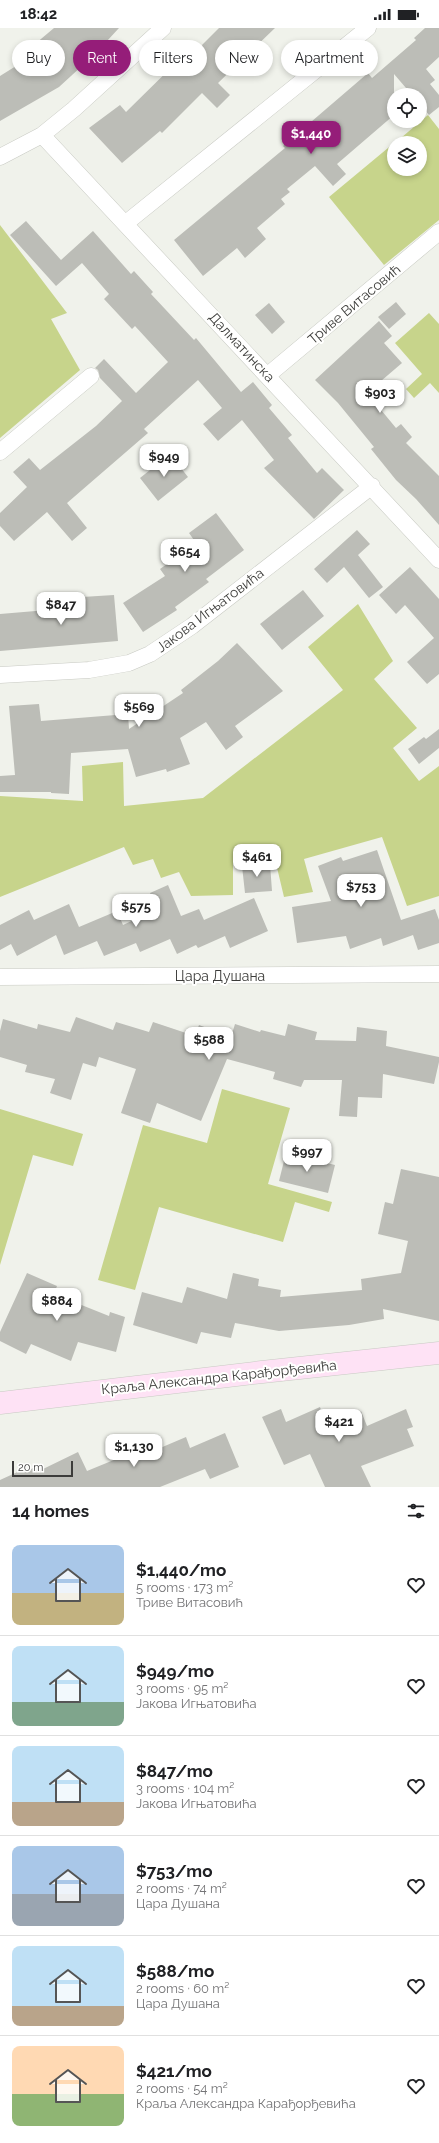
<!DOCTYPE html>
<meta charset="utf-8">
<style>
body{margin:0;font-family:Raleway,sans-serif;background:#f6f6f6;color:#202124;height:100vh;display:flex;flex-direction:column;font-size:15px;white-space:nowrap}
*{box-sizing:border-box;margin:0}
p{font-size:13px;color:#757577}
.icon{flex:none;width:22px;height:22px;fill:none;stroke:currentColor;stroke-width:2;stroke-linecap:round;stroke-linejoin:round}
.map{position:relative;height:1459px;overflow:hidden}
.details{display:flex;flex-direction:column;background:#fff;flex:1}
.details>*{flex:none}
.top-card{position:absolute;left:12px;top:12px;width:415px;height:36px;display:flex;gap:8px}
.fabs{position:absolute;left:387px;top:60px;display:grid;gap:8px}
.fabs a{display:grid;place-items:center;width:40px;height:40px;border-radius:50%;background:#fff;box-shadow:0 2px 6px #0003;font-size:20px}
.scale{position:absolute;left:12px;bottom:10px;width:61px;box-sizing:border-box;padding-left:4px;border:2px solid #3c3c3a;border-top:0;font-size:11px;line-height:14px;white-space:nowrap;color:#3c3c3a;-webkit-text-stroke:3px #fffffe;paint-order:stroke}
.price{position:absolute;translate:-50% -34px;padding:0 9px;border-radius:8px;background:#fff;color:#222;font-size:13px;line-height:26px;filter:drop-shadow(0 1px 2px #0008)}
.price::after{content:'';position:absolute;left:50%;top:24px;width:12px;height:9px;margin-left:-6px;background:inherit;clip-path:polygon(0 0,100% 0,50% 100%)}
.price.selected{background:#951d79;color:#fff}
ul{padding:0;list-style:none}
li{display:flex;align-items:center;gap:12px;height:100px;padding:0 12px}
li+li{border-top:1px solid #e0e0e0}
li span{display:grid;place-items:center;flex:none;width:112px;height:80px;border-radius:8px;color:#555}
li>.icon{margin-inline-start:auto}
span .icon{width:48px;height:48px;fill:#fffc;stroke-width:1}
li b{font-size:17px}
h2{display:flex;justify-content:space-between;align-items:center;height:48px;padding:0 12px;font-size:17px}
.pill{padding:0 14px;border-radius:18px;background:#fff;box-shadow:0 2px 6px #0003;font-size:14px;line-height:36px}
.pill.selected{background:#951d79;color:#fff}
.status{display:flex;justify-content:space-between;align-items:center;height:28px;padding:0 20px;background:#fff;direction:ltr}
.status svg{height:11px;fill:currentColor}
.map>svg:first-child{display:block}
.green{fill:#c7d48b}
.building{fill:#bcbdb7}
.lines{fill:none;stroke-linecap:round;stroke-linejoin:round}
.street-casing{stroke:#c8cac3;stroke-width:17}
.secondary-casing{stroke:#c8cac3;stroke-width:23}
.street{stroke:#fff;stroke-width:16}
.secondary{stroke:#fee2f5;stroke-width:22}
.labels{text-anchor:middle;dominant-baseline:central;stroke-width:4;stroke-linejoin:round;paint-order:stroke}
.street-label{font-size:14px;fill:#3c3c3a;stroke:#fffffe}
</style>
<div class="status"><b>18:42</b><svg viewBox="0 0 49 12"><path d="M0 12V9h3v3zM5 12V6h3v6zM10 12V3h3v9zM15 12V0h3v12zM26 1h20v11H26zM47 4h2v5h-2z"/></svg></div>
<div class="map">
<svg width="439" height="1459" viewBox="0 0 439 1459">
<rect width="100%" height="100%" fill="#f0f2eb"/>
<path class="green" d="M428 87 439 101V192L384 237 329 169 394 115V141H420V115H395Z
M0 197 67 285 51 291 80 342 0 410Z
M429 285 439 296V365L430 355 414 370 406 361 422 346 395 315Z
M358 576 393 633 374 651 417 700 393 720 419 753 439 738V868L407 878 382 809 304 831 313 864 284 869 274 827 233 830V867L191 868 179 844 161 850 153 831 133 837 124 819 0 869V768L83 773 82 738 123 734 124 778 203 770 343 662 308 619Z
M222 1061 290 1080 268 1156 332 1174 329 1184 295 1174 283 1214 159 1179 135 1262 98 1252 143 1097 207 1115Z
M0 1081 83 1106 73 1138 33 1127 0 1237Z"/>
<path class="building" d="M54 0H119L95 26 59 59 0 93V48L40 23 35 16Z
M219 0H275L218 55 230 67 217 80 202 65 162 105 160 103 122 135 89 100 120 77 126 84 192 19 196 23Z
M425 0H439V29L426 41 435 52 430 56 439 67V79L429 87 420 76V67H412L394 46V87L337 136 346 146 333 158 315 138 287 161 290 164 281 171 285 176 257 200 266 211 245 230 237 220 203 248 174 212 285 120 283 118 368 45 372 50 416 12 414 10Z
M26 193 61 232 93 203 131 246 134 243 153 264 151 266 194 312 196 310 241 364 253 354 272 377 269 380 292 407 288 410 317 445 322 440 344 462 314 491 264 440 274 432 242 392 218 413 203 396 222 380 198 352 144 401 148 405 67 475 87 500 72 513 47 484 14 513 0 498V485L27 459 13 444 29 430 40 442 96 398 122 373 100 350 98 342 95 340 104 331 136 365 168 334 135 298 132 301 104 271 109 266 82 235 56 258 10 207Z
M396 274 406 286 389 301 378 289Z
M269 275 285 294 272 306 255 287Z
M379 293 392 308 384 315 402 335 367 365 396 400 401 396 412 409 406 415 439 448V497L416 471 396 452 371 421 374 419 338 375 315 352Z
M165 430 167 434 173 430 188 449 158 473 140 450Z
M216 485 244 522 206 551 209 554 175 579 177 582 143 604 123 575 165 548 160 541 196 515 189 505Z
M357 502 370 516 358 527 383 559 369 570 344 539 327 555 314 541Z
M410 539 439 571V646L427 656 407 634 434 610 405 577 396 586 379 567Z
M303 562 324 588 282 622 260 596Z
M114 567 118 613 0 623V586L83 579 82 569Z
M237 615 283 663 235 698 243 709 226 722 206 694 180 710 190 736 167 744 166 741 136 749 128 721 71 725 69 766 51 765V764H0V748L15 747 9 678 39 676 41 693 128 686 129 701 183 665 181 662 218 633Z
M439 701V720L419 736 408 721 424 709 426 711Z
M377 822 401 892 435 881 439 892V915L418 922 413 907 383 918 381 910 350 921 346 908 297 915 292 879 331 873 318 838 341 829 343 833Z
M270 836 272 863 245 865 242 838Z
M168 857 181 888 199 881 204 892 254 870 268 903 230 920 225 908 198 920 196 917 177 926 170 911 140 924 136 915 104 928 97 913 64 927 56 907 17 928 11 916 0 922V897L29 882 34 892 69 876 79 899 117 883 123 897 157 881 150 865Z
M76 989 113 1002 116 994 149 1004 153 994 195 1008 199 997 231 1009 235 996 260 1004 261 1002 285 1008 288 996 317 1004 315 1012 356 1013 357 999 387 1003 386 1018 439 1029V1034L434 1056 383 1046 382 1070 358 1069 357 1089 339 1088 342 1052H304L301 1059 273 1051 275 1044 227 1031 201 1093 157 1075 150 1095 121 1085 136 1041 99 1029 96 1039 83 1035 71 1072 50 1065 55 1051 25 1044 27 1037 0 1029V1003L3 991 37 1001 38 996 70 1004Z
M286 1125 335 1137 328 1165 279 1153Z
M401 1141 439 1149V1293L383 1281 384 1291 349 1297 279 1303 235 1295 231 1310 201 1304 197 1316 133 1297 142 1264 182 1275 187 1259 227 1271 233 1245 259 1251 258 1258 281 1262 280 1269 362 1262 361 1251 401 1245 408 1213 378 1206 385 1174 393 1176Z
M27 1245 57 1258 54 1266 109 1288 110 1284 125 1289 116 1324 78 1314 71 1333 31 1316 26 1326 0 1313V1304Z
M320 1379 327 1397 361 1383 367 1398 406 1381 413 1399 407 1401 414 1418 361 1438 371 1459H325L310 1426 284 1437 262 1389 281 1381 286 1394Z
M225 1405 239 1439 210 1451 205 1441 160 1459H0V1452L24 1441 25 1444 39 1437 41 1442 78 1424 87 1443 143 1420 146 1426 186 1409 190 1420Z"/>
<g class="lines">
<g class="street-casing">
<path id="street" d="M42 107 439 532
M0 129 42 107 74 81 163 0
M126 195 368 0
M268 347 439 204
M0 424 91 348
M0 647 89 642 129 635 150 626 192 598 372 458
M0 949 439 946"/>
</g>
<g class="secondary-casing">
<path id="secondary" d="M0 1375 262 1344 439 1325"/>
</g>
<use href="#street" class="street"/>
<use href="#secondary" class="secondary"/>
</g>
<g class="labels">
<g class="street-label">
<text transform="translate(354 276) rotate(-40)">Триве Витасовић</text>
<text transform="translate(242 319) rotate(47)">Далматинска</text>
<text transform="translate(210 582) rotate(-37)">Јакова Игњатовића</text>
<text x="220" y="948">Цара Душана</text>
<text transform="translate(219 1349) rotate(-6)">Краља Александра Карађорђевића</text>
</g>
</g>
</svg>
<div class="fabs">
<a><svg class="icon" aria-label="locate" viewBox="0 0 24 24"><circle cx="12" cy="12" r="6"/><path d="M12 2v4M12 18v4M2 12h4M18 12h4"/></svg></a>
<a><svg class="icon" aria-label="layers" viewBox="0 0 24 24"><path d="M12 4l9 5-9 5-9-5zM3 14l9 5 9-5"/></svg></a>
</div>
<div class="scale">20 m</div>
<b class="price selected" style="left:311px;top:127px">$1,440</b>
<b class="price" style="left:380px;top:386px">$903</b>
<b class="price" style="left:164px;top:450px">$949</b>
<b class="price" style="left:185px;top:545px">$654</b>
<b class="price" style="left:61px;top:598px">$847</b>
<b class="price" style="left:139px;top:700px">$569</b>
<b class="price" style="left:257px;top:850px">$461</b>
<b class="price" style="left:361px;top:880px">$753</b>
<b class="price" style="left:136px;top:900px">$575</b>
<b class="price" style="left:209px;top:1033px">$588</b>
<b class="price" style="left:307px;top:1145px">$997</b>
<b class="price" style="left:57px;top:1294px">$884</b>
<b class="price" style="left:339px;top:1415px">$421</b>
<b class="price" style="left:134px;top:1440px">$1,130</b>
<div class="top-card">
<a class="pill">Buy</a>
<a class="pill selected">Rent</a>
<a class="pill">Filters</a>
<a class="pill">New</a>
<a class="pill">Apartment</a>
</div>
</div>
<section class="details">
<h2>14 homes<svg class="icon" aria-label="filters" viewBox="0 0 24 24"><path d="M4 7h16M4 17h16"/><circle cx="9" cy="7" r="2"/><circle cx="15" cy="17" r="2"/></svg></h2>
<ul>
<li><span style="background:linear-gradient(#a9c7e8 60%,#c2b280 0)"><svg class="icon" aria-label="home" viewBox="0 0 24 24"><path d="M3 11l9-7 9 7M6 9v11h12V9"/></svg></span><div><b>$1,440/mo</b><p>5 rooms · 173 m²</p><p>Триве Витасовић</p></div><svg class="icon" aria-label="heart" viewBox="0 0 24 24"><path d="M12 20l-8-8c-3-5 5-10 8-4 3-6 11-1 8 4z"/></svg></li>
<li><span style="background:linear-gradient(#bfe0f5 70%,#7fa58c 0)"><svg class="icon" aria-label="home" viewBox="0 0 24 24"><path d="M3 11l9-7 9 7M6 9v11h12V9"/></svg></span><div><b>$949/mo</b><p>3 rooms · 95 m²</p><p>Јакова Игњатовића</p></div><svg class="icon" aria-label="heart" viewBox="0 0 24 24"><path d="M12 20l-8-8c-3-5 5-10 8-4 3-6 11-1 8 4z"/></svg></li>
<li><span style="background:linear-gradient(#bfe0f5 70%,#b9a48a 0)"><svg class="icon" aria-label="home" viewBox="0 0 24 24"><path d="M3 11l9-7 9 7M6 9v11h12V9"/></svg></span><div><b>$847/mo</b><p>3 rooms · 104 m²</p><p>Јакова Игњатовића</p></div><svg class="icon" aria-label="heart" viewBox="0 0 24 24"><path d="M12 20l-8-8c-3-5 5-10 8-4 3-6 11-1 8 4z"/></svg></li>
<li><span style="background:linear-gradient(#a9c7e8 60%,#9aa5b1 0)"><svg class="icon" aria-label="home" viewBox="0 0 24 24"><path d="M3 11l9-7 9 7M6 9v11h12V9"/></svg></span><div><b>$753/mo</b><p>2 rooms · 74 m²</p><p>Цара Душана</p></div><svg class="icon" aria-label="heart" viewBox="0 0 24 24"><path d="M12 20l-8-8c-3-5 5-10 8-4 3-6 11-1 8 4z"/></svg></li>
<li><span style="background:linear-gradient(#bfe0f5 75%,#b9a48a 0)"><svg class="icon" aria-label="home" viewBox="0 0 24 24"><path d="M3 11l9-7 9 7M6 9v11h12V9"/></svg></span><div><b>$588/mo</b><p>2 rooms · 60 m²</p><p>Цара Душана</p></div><svg class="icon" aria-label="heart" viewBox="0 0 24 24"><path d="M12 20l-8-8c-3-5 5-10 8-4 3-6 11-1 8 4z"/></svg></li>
<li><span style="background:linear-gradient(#ffd9b3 60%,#8fb573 0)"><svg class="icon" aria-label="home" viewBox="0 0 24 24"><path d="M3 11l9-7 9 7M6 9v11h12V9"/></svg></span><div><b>$421/mo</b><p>2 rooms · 54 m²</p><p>Краља Александра Карађорђевића</p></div><svg class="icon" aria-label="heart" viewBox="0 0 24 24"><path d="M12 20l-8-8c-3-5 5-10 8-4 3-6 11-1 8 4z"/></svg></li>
</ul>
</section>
